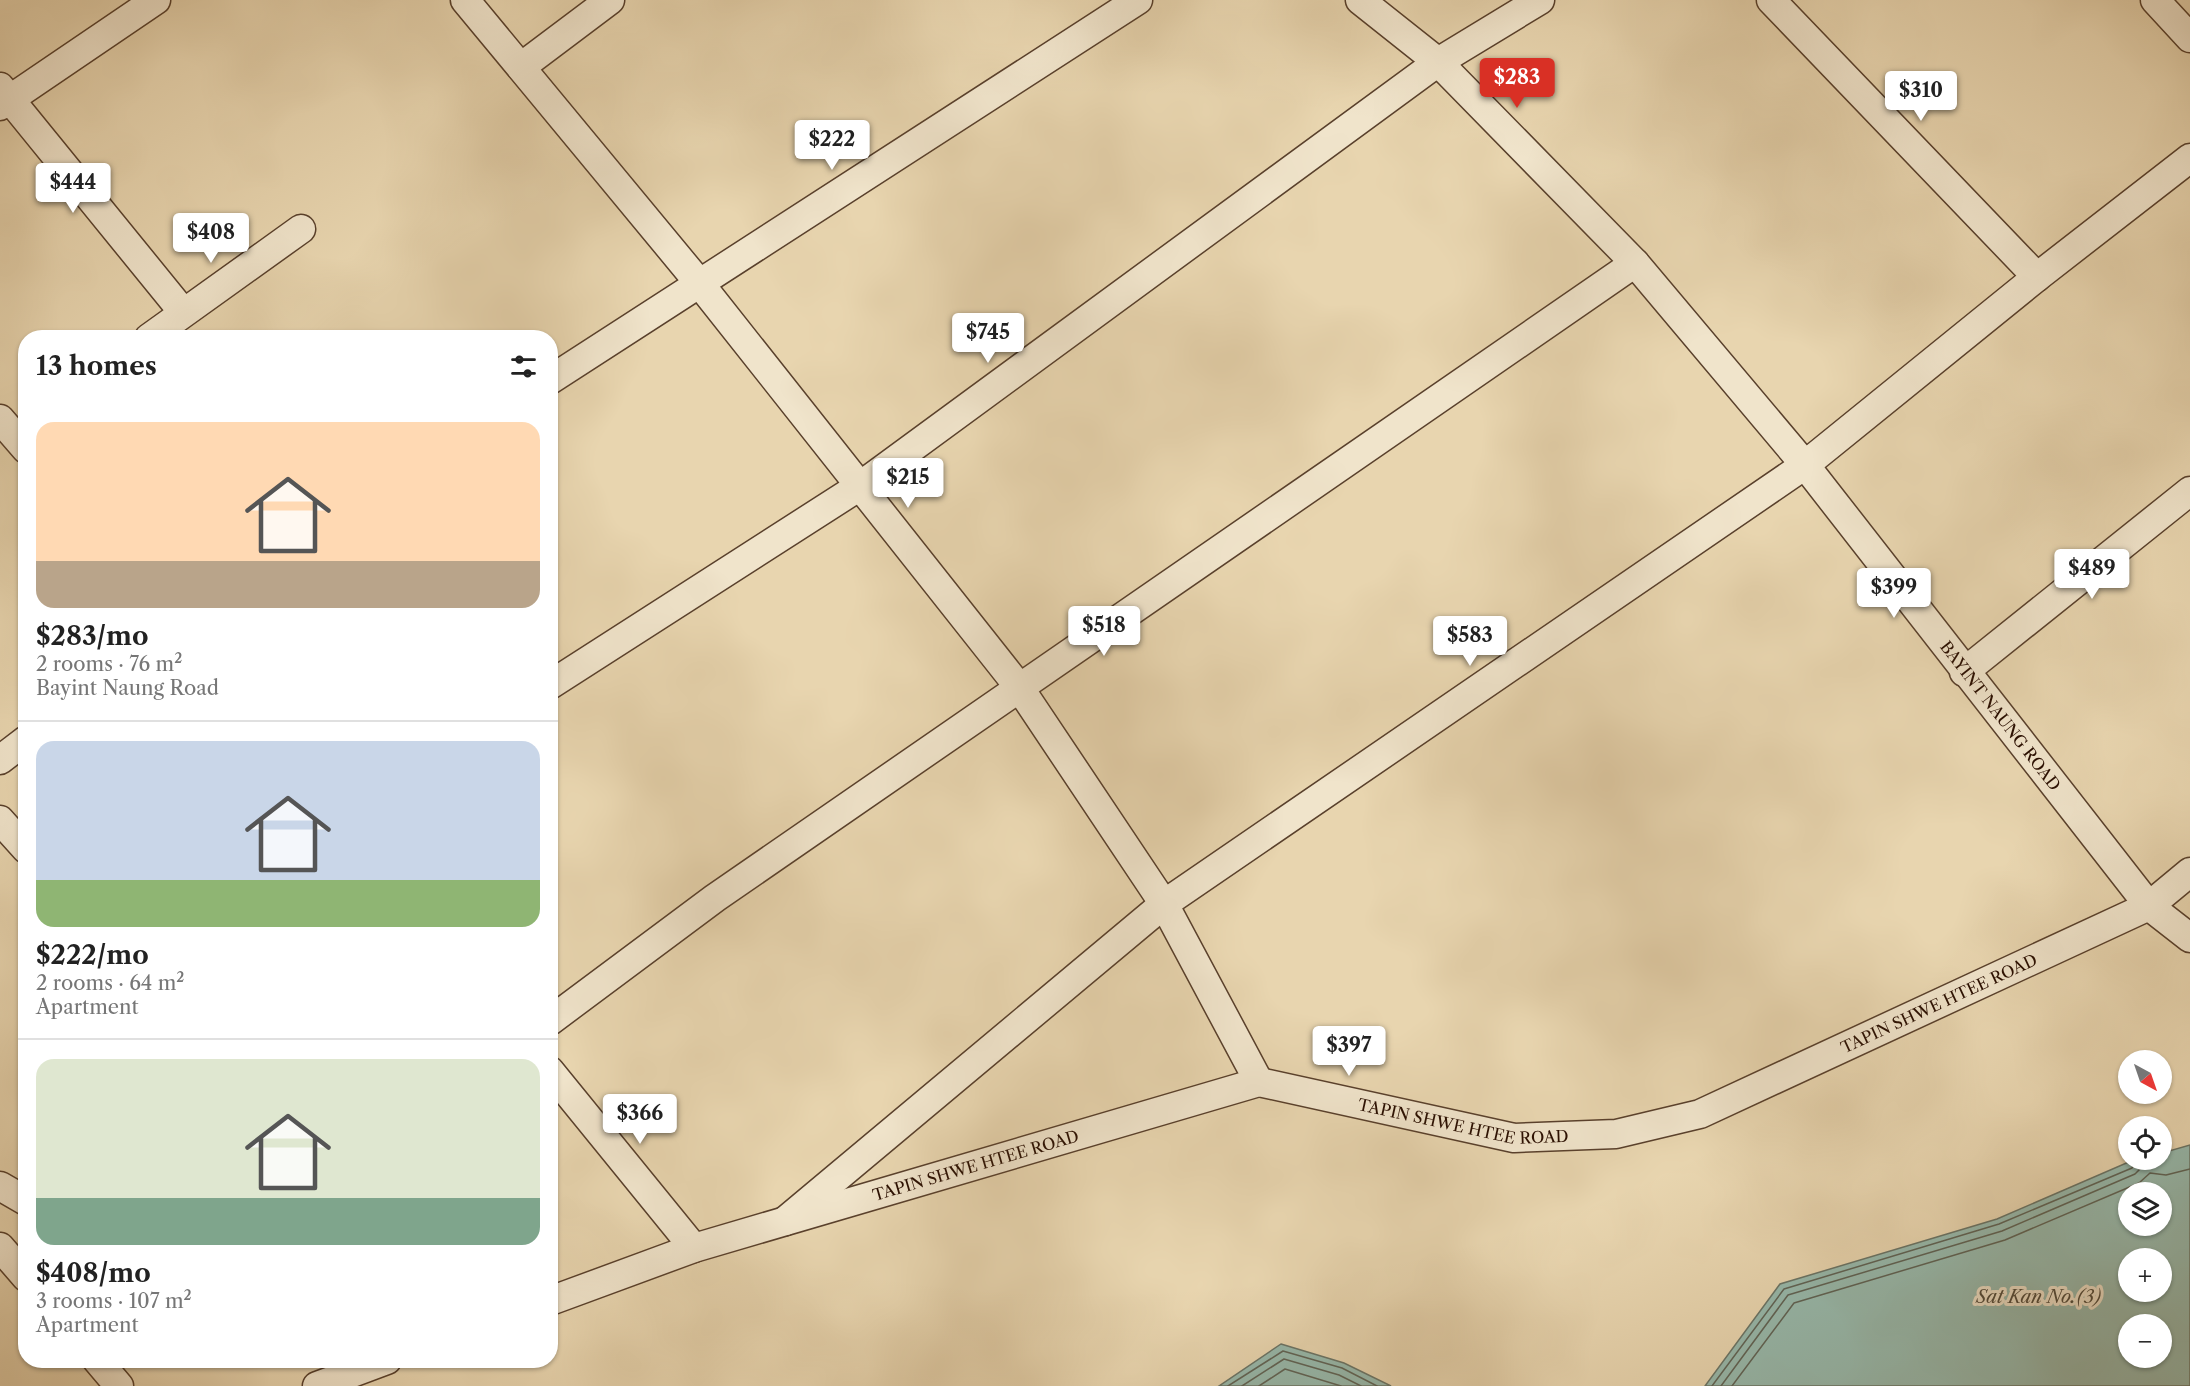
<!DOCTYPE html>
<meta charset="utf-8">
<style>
body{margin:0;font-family:"Libre Caslon Text",serif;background:#f2f2f2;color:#222;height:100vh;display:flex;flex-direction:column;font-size:22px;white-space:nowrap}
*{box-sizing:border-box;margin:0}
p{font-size:20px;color:#767676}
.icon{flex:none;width:33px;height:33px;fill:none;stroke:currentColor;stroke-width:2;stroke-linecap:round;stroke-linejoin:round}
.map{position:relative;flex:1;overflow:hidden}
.side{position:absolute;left:18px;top:330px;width:540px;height:1038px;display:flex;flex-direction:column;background:#fff;border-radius:24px;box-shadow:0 2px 4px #0004}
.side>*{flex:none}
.needle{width:39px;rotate:140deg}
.tools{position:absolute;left:2118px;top:1050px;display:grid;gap:12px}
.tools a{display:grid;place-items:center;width:54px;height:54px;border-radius:50%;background:#fff;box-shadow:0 2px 4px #0004;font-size:30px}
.price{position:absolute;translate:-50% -51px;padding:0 14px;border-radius:6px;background:#fff;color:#222;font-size:20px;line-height:39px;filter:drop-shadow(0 2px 3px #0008)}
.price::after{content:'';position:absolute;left:50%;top:36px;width:18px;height:14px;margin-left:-9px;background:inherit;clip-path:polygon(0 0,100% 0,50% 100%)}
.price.on{background:#d93025;color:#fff}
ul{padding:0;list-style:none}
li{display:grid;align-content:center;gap:12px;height:318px;padding:0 18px}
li+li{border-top:2px solid #e0e0e0}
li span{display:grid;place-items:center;height:186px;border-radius:18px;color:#555}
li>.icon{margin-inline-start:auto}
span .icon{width:108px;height:108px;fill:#fffc;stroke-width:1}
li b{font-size:26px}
h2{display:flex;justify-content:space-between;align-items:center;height:72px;padding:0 18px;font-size:26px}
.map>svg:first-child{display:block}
.water{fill:#97b9ac;stroke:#6b7567;stroke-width:1.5;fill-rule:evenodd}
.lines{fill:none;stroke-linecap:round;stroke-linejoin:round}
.shore{stroke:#606456;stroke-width:1.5}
.minor-casing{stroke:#59402c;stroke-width:31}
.minor{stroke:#f0e4cb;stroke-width:28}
.labels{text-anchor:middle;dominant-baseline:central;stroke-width:6;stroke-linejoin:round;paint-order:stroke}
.street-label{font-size:16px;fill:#290e00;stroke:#f0e4cb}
.water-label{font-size:18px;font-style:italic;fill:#504a3c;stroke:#f0e4cb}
</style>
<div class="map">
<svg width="2190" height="1386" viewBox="0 0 2190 1386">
<rect width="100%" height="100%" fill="#e8d5af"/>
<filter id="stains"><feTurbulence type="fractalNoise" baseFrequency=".00333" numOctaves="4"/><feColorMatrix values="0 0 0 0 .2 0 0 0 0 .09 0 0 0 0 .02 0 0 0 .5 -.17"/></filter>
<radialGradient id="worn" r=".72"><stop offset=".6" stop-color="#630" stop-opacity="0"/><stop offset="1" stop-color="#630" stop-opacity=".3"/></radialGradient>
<path class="water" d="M2190 1145V1386H1705L1780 1284 1997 1219 2131 1161 2162 1160V1153ZM2128 1192H2162V1226H2128ZM2128 1258H2162V1292H2128ZM2128 1324H2162V1358H2128Z
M1281 1344 1344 1363 1391 1386H1219Z"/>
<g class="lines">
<path class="shore" d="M1228 1386 1283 1351 1342 1368 1377 1386
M1242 1386 1284 1359 1339 1375 1361 1386
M1259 1386 1285 1369 1341 1386
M1712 1386 1784 1289 1999 1224 2132 1168 2136 1160
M1721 1386 1788 1295 2002 1231 2135 1174 2141 1168 2143 1160
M1732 1386 1794 1303 2005 1240 2139 1183 2150 1173 2166 1175 2190 1169"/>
<g class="minor-casing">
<g id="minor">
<path d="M465 0 700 284 1019 687 1164 904 1259 1082"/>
<path id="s1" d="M1360 0 1438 62 1635 263 1805 465 2149 906 2190 938"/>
<path d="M1771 0 2037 277"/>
<path d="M2155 0 2190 38"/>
<path d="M521 67 610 0"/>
<path d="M0 87 183 312"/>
<path d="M0 106 156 0"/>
<path d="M149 338 301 229"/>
<path d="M550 380 1138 0"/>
<path d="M0 419 26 449"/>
<path d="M1964 672 2190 491"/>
<path d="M550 685 860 486 1438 62 1540 0"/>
<path d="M0 760 26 740"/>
<path d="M0 820 26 849"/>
<path d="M550 1021 715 898 1635 263"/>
<path d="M550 1071 694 1248"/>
<path d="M0 1186 26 1201"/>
<path d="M785 1221 1164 904 1805 465 2037 277 2190 158"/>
<path d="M0 1247 26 1277"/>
<path id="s2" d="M550 1301 694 1248 1259 1082 1514 1138 1616 1134 1700 1114 2149 906 2190 872"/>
<path d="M97 1360 119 1386"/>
<path d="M317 1386 387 1360"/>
</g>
</g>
<use href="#minor" class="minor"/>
</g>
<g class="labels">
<g class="street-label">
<text stroke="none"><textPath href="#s1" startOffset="963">BAYINT NAUNG ROAD</textPath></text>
<text stroke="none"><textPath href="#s2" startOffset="1455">TAPIN SHWE HTEE ROAD</textPath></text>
<text stroke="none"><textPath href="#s2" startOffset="951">TAPIN SHWE HTEE ROAD</textPath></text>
<text stroke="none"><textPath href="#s2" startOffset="447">TAPIN SHWE HTEE ROAD</textPath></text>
</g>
<g class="water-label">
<text x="2039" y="1297">Sat Kan No.(3)</text>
</g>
</g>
<rect width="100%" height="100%" filter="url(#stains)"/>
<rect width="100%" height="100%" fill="url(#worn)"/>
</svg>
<div class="tools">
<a><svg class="needle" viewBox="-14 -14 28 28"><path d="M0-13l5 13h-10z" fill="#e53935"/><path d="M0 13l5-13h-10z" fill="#767676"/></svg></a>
<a><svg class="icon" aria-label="locate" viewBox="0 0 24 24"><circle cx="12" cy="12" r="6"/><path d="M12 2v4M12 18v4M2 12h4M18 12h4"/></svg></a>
<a><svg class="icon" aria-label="layers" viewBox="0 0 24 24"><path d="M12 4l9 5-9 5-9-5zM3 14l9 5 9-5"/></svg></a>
<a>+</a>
<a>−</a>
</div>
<b class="price on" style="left:1517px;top:109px">$283</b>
<b class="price" style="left:1921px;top:122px">$310</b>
<b class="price" style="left:832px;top:171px">$222</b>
<b class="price" style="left:73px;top:214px">$444</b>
<b class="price" style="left:211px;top:264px">$408</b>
<b class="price" style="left:988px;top:364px">$745</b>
<b class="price" style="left:908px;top:509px">$215</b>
<b class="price" style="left:2092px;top:600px">$489</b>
<b class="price" style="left:1894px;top:619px">$399</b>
<b class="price" style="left:1104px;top:657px">$518</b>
<b class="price" style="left:1470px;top:667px">$583</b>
<b class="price" style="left:1349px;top:1077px">$397</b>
<b class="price" style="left:640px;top:1145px">$366</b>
<section class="side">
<h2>13 homes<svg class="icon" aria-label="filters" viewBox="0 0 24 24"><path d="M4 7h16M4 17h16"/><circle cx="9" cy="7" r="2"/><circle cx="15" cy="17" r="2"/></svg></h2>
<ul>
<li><span style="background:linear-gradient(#ffd9b3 75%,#b9a48a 0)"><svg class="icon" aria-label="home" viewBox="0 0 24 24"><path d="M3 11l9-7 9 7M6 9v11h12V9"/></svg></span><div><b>$283/mo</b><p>2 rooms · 76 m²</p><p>Bayint Naung Road</p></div></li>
<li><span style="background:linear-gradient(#c9d6e8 75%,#8fb573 0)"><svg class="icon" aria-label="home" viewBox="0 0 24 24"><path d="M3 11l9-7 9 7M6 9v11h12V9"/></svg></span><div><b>$222/mo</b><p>2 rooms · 64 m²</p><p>Apartment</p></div></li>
<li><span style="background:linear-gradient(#dfe7d0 75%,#7fa58c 0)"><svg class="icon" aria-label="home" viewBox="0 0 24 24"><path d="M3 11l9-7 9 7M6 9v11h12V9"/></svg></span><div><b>$408/mo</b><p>3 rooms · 107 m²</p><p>Apartment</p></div></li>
</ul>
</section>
</div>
